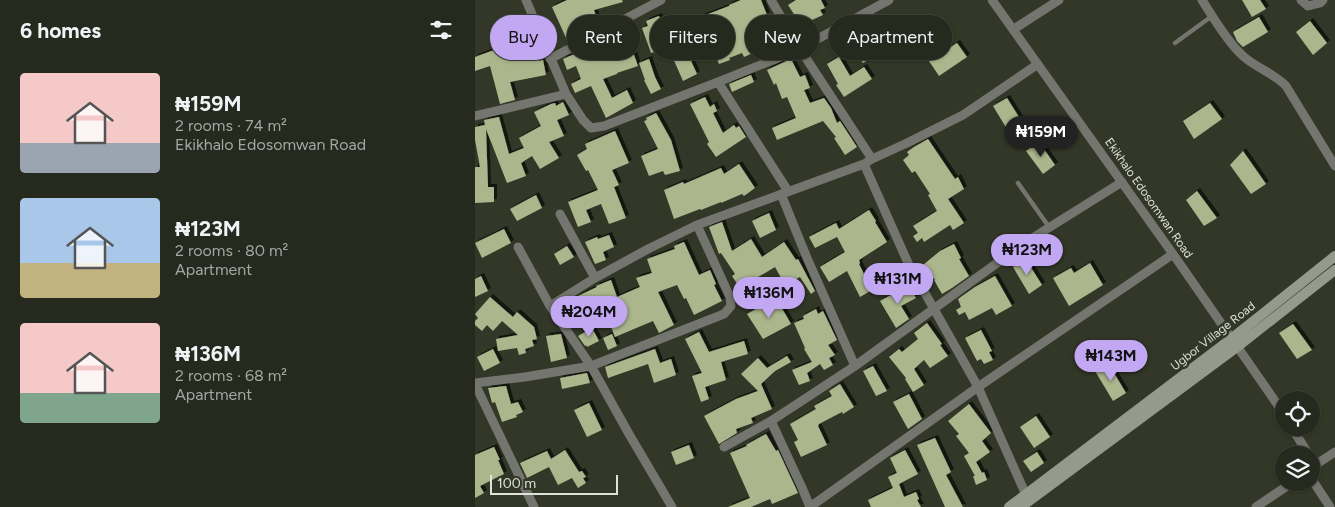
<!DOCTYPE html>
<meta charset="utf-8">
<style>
body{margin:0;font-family:Figtree,sans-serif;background:#32352a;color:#f1f3f6;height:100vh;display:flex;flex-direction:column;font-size:19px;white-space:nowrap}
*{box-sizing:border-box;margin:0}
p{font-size:16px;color:#a4a6a4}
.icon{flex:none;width:28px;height:28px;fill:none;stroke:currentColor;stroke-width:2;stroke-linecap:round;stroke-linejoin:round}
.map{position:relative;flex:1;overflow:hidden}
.side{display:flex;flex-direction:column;background:#26291d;width:475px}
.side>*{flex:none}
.top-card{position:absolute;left:15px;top:15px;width:475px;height:45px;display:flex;gap:10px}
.buttons{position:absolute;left:800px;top:391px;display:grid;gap:10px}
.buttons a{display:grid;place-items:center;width:45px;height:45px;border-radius:50%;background:#26291d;box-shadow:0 1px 4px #0004,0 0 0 1px #42453b;font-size:25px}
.scale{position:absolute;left:15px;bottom:12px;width:128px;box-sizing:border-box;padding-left:5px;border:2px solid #dfe2d8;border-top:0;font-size:14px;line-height:18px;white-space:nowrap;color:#dfe2d8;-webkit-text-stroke:4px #323727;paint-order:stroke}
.price{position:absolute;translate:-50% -42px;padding:0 11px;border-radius:18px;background:#c2a8f2;color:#111;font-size:16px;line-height:32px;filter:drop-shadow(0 1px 2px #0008)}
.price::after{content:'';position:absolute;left:50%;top:30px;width:15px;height:11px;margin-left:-8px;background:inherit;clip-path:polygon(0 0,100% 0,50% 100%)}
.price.active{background:#222;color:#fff}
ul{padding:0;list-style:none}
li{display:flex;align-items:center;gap:15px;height:125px;padding:0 20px}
li span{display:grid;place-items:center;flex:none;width:140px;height:100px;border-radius:5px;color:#555}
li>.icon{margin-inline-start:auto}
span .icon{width:60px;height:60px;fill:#fffc;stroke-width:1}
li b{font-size:21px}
h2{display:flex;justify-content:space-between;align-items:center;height:60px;padding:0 20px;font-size:21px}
.chip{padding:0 18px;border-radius:22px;background:#26291d;box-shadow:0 1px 4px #0004,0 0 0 1px #42453b;font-size:18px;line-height:45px}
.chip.active{background:#c2a8f2;color:#111}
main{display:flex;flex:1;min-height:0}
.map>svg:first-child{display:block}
.building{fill:#abb68d;filter:url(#shadow)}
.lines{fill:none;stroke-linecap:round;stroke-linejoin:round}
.lane{stroke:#73756e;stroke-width:4.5}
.street{stroke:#73756e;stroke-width:9}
.secondary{stroke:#969a8d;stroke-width:10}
.labels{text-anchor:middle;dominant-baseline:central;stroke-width:5;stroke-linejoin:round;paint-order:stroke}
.street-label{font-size:12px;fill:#dfe2d8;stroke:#323727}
</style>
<main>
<section class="side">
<h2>6 homes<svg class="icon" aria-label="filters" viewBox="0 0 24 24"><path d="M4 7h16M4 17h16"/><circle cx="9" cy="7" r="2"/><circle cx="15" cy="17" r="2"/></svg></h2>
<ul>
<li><span style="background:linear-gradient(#f6c9c9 70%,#9aa5b1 0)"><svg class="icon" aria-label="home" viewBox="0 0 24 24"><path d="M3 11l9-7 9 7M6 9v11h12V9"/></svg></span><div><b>₦159M</b><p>2 rooms · 74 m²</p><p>Ekikhalo Edosomwan Road</p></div></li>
<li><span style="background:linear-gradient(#a9c7e8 65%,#c2b280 0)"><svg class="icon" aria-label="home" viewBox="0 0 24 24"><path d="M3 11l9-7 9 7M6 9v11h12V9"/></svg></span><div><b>₦123M</b><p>2 rooms · 80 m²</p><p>Apartment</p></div></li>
<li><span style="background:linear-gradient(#f6c9c9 70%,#7fa58c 0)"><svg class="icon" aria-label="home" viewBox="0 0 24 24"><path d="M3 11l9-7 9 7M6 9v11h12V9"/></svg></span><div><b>₦136M</b><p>2 rooms · 68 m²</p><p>Apartment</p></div></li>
</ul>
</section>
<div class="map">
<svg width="860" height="507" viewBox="0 0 860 507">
<defs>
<filter id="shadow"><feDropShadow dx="3" dy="-3" stdDeviation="0" flood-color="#0009"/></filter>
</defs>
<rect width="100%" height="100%" fill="#323727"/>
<path class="building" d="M92 0H147L148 2 119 10 123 22 107 28 109 32 92 40 77 7Z
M266 0H286L292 15 283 19 294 46 269 57 267 53 254 58 255 60 244 64 231 31 216 37 210 23 254 6V5Z
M321 0H346L350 8 345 10 348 15 326 25 313 5Z
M767 0H785L791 9 777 17Z
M184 16 195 47 176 53 167 28 173 26 171 21Z
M784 17 793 32 768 47 762 41 758 32Z
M835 21 852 43 838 55 821 32Z
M384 28 402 54 388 63 371 38Z
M154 41 163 66 142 73V74L128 79 137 98 152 90 158 103 131 118 116 86 100 93 96 84 106 79 101 66 92 70 88 59 116 47V49L131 44 133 48Z
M482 43 492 57 464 76 454 61Z
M58 45 64 61 68 60 71 75 35 82 40 100 25 104 15 66 0 71V57L30 46 33 54Z
M211 50 222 74 208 81 197 56Z
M364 57 375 76 389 67 397 79 369 97 361 85 363 84 352 64Z
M174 59 180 77 186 89 176 94 169 80H170L164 63Z
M316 59 325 77 330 75 335 88 329 90 335 103 349 98 356 108 362 123 365 121 382 147 370 155 359 138 361 137 348 121 302 140 297 128 321 118 312 97 307 99 301 83 299 85 292 70Z
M276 75 279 82 257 92 254 84Z
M230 97 235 107 239 104 242 111 238 113 248 133 259 125 261 128 264 126 271 137 241 157 232 144 234 142 215 104Z
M532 98 549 125 535 134 518 106Z
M88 102 94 115 82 120 89 136 74 142 84 158 65 169 57 156 46 163 51 176 32 183 11 129 13 187H19V202L0 203V167H5L0 140V127L10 125 9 120 24 117 34 154 49 148 44 138 66 126 59 112 76 104 80 103 81 106Z
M735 103 747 119 719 139 708 121Z
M181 113 196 140 205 171 190 175 188 171 174 176 166 156 183 149 169 121 172 120 171 118Z
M140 131 154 163 137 170 144 185 139 187 151 218 134 224 126 204 111 210 116 222 103 227 93 202 123 190 113 170 111 171 102 155 112 149 110 144Z
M453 139 480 179 483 177 489 189 473 199 489 223 478 230 475 225 449 242 447 238 442 242 438 236 443 233 438 226 462 211 453 195 455 194 440 171 437 173 428 160 434 155 432 152 439 147Z
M564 142 580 165 568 174 551 151Z
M768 151 791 184 776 194 755 165Z
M264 164 280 188 269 196 267 194 246 203V202L226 210 225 209 199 219 189 190 208 182 209 184 246 168 249 174Z
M722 191 742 218 729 226 711 200Z
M61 195 67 208 42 221 35 209Z
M394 210 401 221 400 222 412 242 384 260 385 263 384 264 397 290 385 297 372 271 354 282 345 267 370 252 362 237 340 248 334 237 361 223 364 229Z
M294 213 301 230 285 238 277 221Z
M247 222 257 251 276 239 287 257 309 242 321 260 323 259 340 291 336 294 325 277 310 285 300 267 265 288 257 276 260 274 246 253 244 254 234 227Z
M29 229 36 243 7 258 0 243Z
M134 235 139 247 128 252 131 260 120 264 110 242 122 237 123 239Z
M209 242 224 275 235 270 241 284 239 285 247 301 219 315 211 298 209 299 202 285 183 292 199 325 184 333 178 321 140 337 133 319 117 326 103 296 122 287 121 286 136 280 142 297 165 287 161 278 177 273 172 259 200 249 199 246Z
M479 244 486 258 484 259 494 276 477 288 467 294 459 280H460L448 265 465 251Z
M92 246 99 257 85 265 79 254Z
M550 258 567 285 554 294 538 267Z
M615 263 628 285 594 306 578 278 596 268 599 273Z
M6 276 13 291 0 297V279Z
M520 276 537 306 521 315 517 308 494 320 490 312 484 315 481 310 486 307 483 299 500 287Z
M434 285 441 298 426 306 434 319 421 328 405 301Z
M15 297 38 317 42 312 59 327 62 339 57 340 59 346 50 349 51 353 44 355 42 348 23 351 21 339 43 335 27 321 18 331 12 325 7 331 0 325V321L3 318 0 314Z
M301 298 316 324 288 339 272 314Z
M341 309 343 314 348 311 362 340 353 345 360 355 354 358 358 365 349 370 345 364 332 373 335 381 324 385 317 370 337 362 329 349 330 348 319 323 329 319 328 316Z
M452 323 467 344 465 345 473 356 455 368 449 360 439 369 449 385 438 392 430 379 431 378 414 357 424 349 427 352 443 339 439 333Z
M818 324 837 350 822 359 804 333Z
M117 328 124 341 112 347 111 345 110 346 103 336Z
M506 330 517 351 514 352 518 360 509 364 506 359 502 361 490 338Z
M224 332 234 352 269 341 273 354 246 362 251 380 230 387 234 399 226 402 217 376 227 373 210 339Z
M86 334 92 358 76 362 71 336Z
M137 334 142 346 133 350 128 338Z
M18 349 25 363 9 371 2 357Z
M180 349 185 363 196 359 201 375 179 383 173 364 133 378 130 367Z
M312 356 316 362 300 371 286 384 297 409 276 418 278 423 261 429 262 433 244 444 229 416 261 399 283 391 266 374 283 358 292 368Z
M633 363 651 393 638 401 620 371Z
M398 366 412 391 401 396 388 371Z
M112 373 115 383 87 389 85 378Z
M365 384 379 407 368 414 367 412 344 424 343 426 352 445 326 457 319 442 323 440 315 424 341 409 339 406 357 396 354 391Z
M31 386 36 404 43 402 48 412 41 415 42 417 27 422 20 402 17 403 13 388Z
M434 394 447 419 433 429 418 402Z
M114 403 127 430 112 437 99 410Z
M494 404 516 433 507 441 515 452 501 462 507 473 509 472 512 480 501 485 498 476H500L489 456 494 453 481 436 484 434 473 421Z
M561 416 575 437 559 448 545 427Z
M291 434 301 451 303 450 323 493 297 504 295 499 276 507H253L275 498 255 453 272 446 271 445Z
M460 438 476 472 471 475 488 507H470L442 445Z
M214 445 219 458 201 465 196 452Z
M19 447 25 460H23L29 474 5 486 9 493 0 498V455Z
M90 450 104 472 107 471 111 477 108 478 111 483 103 488 97 478 83 485 74 467 52 478 45 463 72 451 76 459Z
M430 450 443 474 424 484 429 497 441 492 444 499 442 500 446 507H396L393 500 418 488 413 477 422 473 415 458Z
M562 452 569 463 556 472 548 461Z"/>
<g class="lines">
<path class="lane" d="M700 43 737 16
M543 183 574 227"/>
<path class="street" d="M51 0 91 94 108 120 116 128 129 126 243 82 325 49
M296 0 325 49 397 159
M517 0 698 254 809 414
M727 0C738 17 751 40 766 54 778 67 798 72 811 86L860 166
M826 0 833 6 845 3 848 0
M539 29 584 0
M337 42 414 0
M75 59 186 0
M243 82 313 191
M0 116 91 94
M389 164 433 263 503 387 551 495 555 500
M306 194 332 258 380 366
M85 214 120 278
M43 247 75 306 116 366 154 434 197 507
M75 306 120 278 173 249 222 225 389 164 397 159 432 143 488 115 563 64
M0 383 50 377 116 366 249 314 256 306 255 297 222 225
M0 384 59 507
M817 428 834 455
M249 447 296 421
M840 465 860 452
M836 478 855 507
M335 507 328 490 296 421 380 366 551 242 647 182
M335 507 503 387 698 254
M781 507 818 482"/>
<path class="secondary" d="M534 507 756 339 860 256
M546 507 762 347 860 270"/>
</g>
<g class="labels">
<g class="street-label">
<text transform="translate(674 198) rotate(55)">Ekikhalo Edosomwan Road</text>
<text transform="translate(738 336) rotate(-38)">Ugbor Village Road</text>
</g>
</g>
</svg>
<div class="buttons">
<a><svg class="icon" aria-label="locate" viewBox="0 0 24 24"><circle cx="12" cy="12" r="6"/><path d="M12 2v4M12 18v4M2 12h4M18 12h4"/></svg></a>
<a><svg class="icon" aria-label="layers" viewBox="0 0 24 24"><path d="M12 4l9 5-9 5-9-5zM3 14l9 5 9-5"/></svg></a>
</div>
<div class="scale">100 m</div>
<b class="price active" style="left:566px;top:158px">₦159M</b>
<b class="price" style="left:552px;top:276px">₦123M</b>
<b class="price" style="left:423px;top:305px">₦131M</b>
<b class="price" style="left:294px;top:319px">₦136M</b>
<b class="price" style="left:114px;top:338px">₦204M</b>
<b class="price" style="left:636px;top:382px">₦143M</b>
<div class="top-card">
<a class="chip active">Buy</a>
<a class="chip">Rent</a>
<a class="chip">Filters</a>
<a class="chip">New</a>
<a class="chip">Apartment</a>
</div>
</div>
</main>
